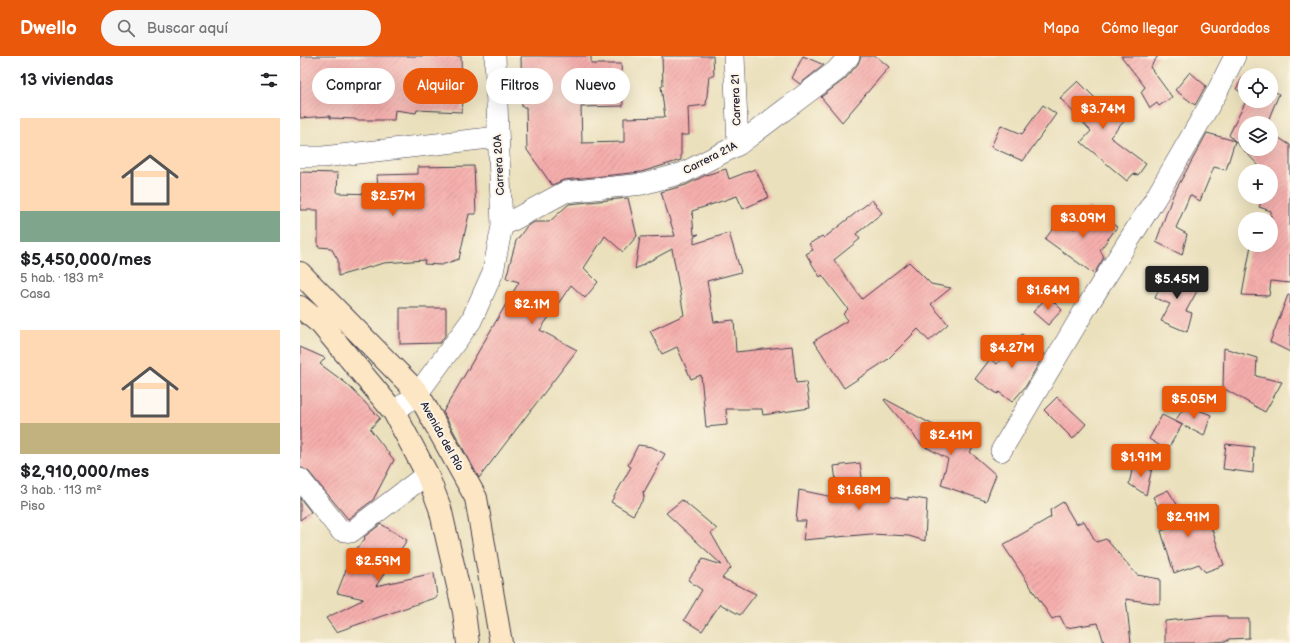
<!DOCTYPE html>
<html lang="es">
<meta charset="utf-8">
<style>
body{margin:0;font-family:"Balsamiq Sans",sans-serif;background:#f6f6f6;color:#202124;height:100vh;display:flex;flex-direction:column;font-size:15px;white-space:nowrap}
*{box-sizing:border-box;margin:0}
p{font-size:13px;color:#757577}
.icon{flex:none;width:22px;height:22px;fill:none;stroke:currentColor;stroke-width:2;stroke-linecap:round;stroke-linejoin:round}
.map{position:relative;flex:1;overflow:hidden}
.details{display:flex;flex-direction:column;background:#fff;width:300px}
.details>*{flex:none}
.guide{position:absolute;left:12px;top:12px;width:380px;height:36px;display:flex;gap:8px}
.controls{position:absolute;left:938px;top:12px;display:grid;gap:8px}
.controls a{display:grid;place-items:center;width:40px;height:40px;border-radius:50%;background:#fff;box-shadow:0 4px 16px #0002;font-size:20px}
.price{position:absolute;translate:-50% -34px;padding:0 9px;border-radius:4px;background:#ea580c;color:#fff;font-size:13px;line-height:26px;filter:drop-shadow(0 1px 2px #0008)}
.price::after{content:'';position:absolute;left:50%;top:24px;width:12px;height:9px;margin-left:-6px;background:inherit;clip-path:polygon(0 0,100% 0,50% 100%)}
.price.active{background:#222;color:#fff}
ul{padding:0;list-style:none}
li{display:grid;align-content:center;gap:8px;height:212px;padding:0 20px}
li span{display:grid;place-items:center;height:124px;border-radius:0px;color:#555}
li>.icon{margin-inline-start:auto}
span .icon{width:72px;height:72px;fill:#fffc;stroke-width:1}
li b{font-size:17px}
h2{display:flex;justify-content:space-between;align-items:center;height:48px;padding:0 20px;font-size:17px}
.pill{padding:0 14px;border-radius:18px;background:#fff;box-shadow:0 4px 16px #0002;font-size:14px;line-height:36px}
.pill.active{background:#ea580c;color:#fff}
header{display:flex;align-items:center;gap:24px;box-sizing:border-box;height:56px;padding:0 20px;background:#ea580c;color:#fff}
header strong{font-size:19px}
nav{display:flex;gap:22px;margin-inline-start:auto;font-size:14px}
.search{width:280px;height:36px;background:#f6f6f6;display:flex;align-items:center;gap:10px;box-sizing:border-box;padding:0 14px;border-radius:22px;color:#757577;font-size:15px}
main{display:flex;flex:1;min-height:0}
.map>svg:first-child{display:block}
.building{fill:url(#building-hatch)}
.lines{fill:none;stroke-linecap:round;stroke-linejoin:round}
.minor-casing{stroke:#403e4e;stroke-width:22}
.secondary-casing{stroke:#403e4e;stroke-width:24}
.minor{stroke:#fff;stroke-width:21}
.secondary{stroke:#fce6c4;stroke-width:22}
.labels{text-anchor:middle;dominant-baseline:central;stroke-width:4;stroke-linejoin:round;paint-order:stroke}
.street-label{font-size:11px;fill:#22223b;stroke:#fcf5e5}
</style>
<header>
<strong>Dwello</strong>
<div class="search"><svg class="icon" aria-label="search" viewBox="0 0 24 24"><circle cx="10" cy="10" r="6"/><path d="M15 15l6 6"/></svg>Buscar aquí</div>
<nav><a>Mapa</a><a>Cómo llegar</a><a>Guardados</a></nav>
</header>
<main>
<section class="details">
<h2>13 viviendas<svg class="icon" aria-label="filters" viewBox="0 0 24 24"><path d="M4 7h16M4 17h16"/><circle cx="9" cy="7" r="2"/><circle cx="15" cy="17" r="2"/></svg></h2>
<ul>
<li><span style="background:linear-gradient(#ffd9b3 75%,#7fa58c 0)"><svg class="icon" aria-label="home" viewBox="0 0 24 24"><path d="M3 11l9-7 9 7M6 9v11h12V9"/></svg></span><div><b>$5,450,000/mes</b><p>5 hab. · 183 m²</p><p>Casa</p></div></li>
<li><span style="background:linear-gradient(#ffd9b3 75%,#c2b280 0)"><svg class="icon" aria-label="home" viewBox="0 0 24 24"><path d="M3 11l9-7 9 7M6 9v11h12V9"/></svg></span><div><b>$2,910,000/mes</b><p>3 hab. · 113 m²</p><p>Piso</p></div></li>
</ul>
</section>
<div class="map">
<svg width="990" height="587" viewBox="0 0 990 587">
<defs>
<pattern id="building-hatch" width="6" height="6" patternUnits="userSpaceOnUse"><rect width="6" height="6" fill="#f5aeac"/><path d="M-1 1l2-2M0 6l6-6M5 7l2-2" fill="none" stroke="#d29595"/></pattern>
</defs>
<rect width="100%" height="100%" fill="#fcf5e5"/>
<filter id="ink" filterUnits="userSpaceOnUse"><feTurbulence type="fractalNoise" baseFrequency=".025" numOctaves="2"/><feDisplacementMap in="SourceGraphic" scale="8" xChannelSelector="R" yChannelSelector="G"/><feConvolveMatrix kernelMatrix="1 2 1 2 8 2 1 2 1" color-interpolation-filters="sRGB"/></filter>
<filter id="wash" filterUnits="userSpaceOnUse"><feTurbulence type="fractalNoise" baseFrequency=".012" numOctaves="4" result="noise"/><feDisplacementMap in="SourceGraphic" scale="16" xChannelSelector="R" yChannelSelector="G"/><feGaussianBlur stdDeviation="0.9" result="paint"/><feColorMatrix in="noise" values="0 0 0 0 0 0 0 0 0 0 0 0 0 0 0 0 0 1.4 0 .05"/><feComposite in="paint" operator="in"/></filter>
<g filter="url(#wash)">
<rect width="100%" height="100%" fill="#eae0bc"/>
<g id="blocks">
<path class="building" d="M0 0H161L162 32H164L162 56 117 54 116 57 95 54 94 64H55V63L30 62V60L0 62Z
M221 0H291V8H321L323 50 281 51 282 87 324 86V62L365 61 361 30H363L362 0H413L414 20H409L406 49 388 51 389 79H381V104L341 116 264 124 252 129 227 94 226 51H222Z
M503 0 524 9 500 28 492 22Z
M561 0H576L589 11 542 66 521 41 545 23 558 8Z
M821 0H858L850 11 872 41 859 50 857 47 850 52 841 36 845 31Z
M890 16 906 30 895 49 875 34Z
M945 18 948 19H945V39L936 33Z
M778 25 804 51 810 44 828 61 810 81 846 108 838 119 833 118 827 125 781 86 791 75 760 42Z
M971 33 979 38 967 67H945V93H971V77L990 89V227L971 225 969 240 942 239 951 189H971V155L959 151 964 141H971L972 124 971 115H964L929 79 946 45H971Z
M743 49 756 58 723 105 691 91 701 69 722 78Z
M907 77 935 85 926 114 914 111 900 145 890 139 876 172 887 178 882 199 856 186 873 139Z
M174 110 176 158H169L159 203 141 209 124 208 125 204 84 207 38 220V204L31 192 18 191V154H0V116L38 117 37 137 78 138 77 119 118 118V111Z
M426 113 429 123 455 113 469 141 443 153 437 140 392 155 394 179 399 178 394 181V188L429 177 441 216 407 225 414 266 434 264 436 296 492 290 496 327 506 326 510 352 463 359 462 353H426L427 369 406 371 401 319 391 323 377 291 362 298 350 275 384 259 372 193 335 213 340 181 375 180 361 136 386 129 406 119Z
M328 142 337 180 323 196 305 180 284 212 298 226 285 242 271 229 240 274 277 294 179 422 143 356 219 226 206 222 216 185 227 170 235 166H249L269 148Z
M572 144 582 157 556 178 560 183 534 204 562 243 609 206 631 228 651 232 631 248 648 268 629 285 618 273 587 304 544 332 514 285 548 264 543 258 548 253 522 219 520 221 506 198 513 194 509 188 522 180 524 182Z
M788 151 817 171 800 194 804 201 794 218 745 183 760 164 774 173Z
M867 215 901 228 886 255 892 257 887 276 861 265 870 248 855 242Z
M988 239H990V296L970 286Z
M748 240 762 254 748 269 733 256Z
M100 252H146V278L140 287 100 288Z
M722 278 744 298 726 330 712 346 699 336 698 338 675 323 690 303 697 308Z
M0 291 25 302 20 308 47 328 80 362 70 373 94 404 73 444 48 463 9 416 0 411Z
M924 292 957 302 956 320 982 326 965 356 923 332Z
M757 341 786 368 773 383 744 354Z
M585 343 674 391 670 396 696 419 686 445 641 429 648 403 622 389 584 344Z
M886 349 911 359 904 380 875 365Z
M862 359 882 369 869 391H862L849 383Z
M926 388 954 391 953 417 923 413Z
M338 389 352 391 365 398 344 436 343 435 344 442 333 459 311 446 331 411 328 409Z
M560 407 564 436 608 444V441L627 444 625 485 609 480 571 478 503 484 506 465H496L499 434 538 442 534 410Z
M833 410 852 412 846 439 829 428Z
M868 434 888 466 907 459 924 509 905 516 899 508 874 517 861 475 869 472 853 441Z
M0 442 11 456 0 464Z
M382 444 417 473 411 477 431 512 422 522 456 538 440 559 420 548 402 575 384 564 402 534 388 524 403 503 422 509 366 457Z
M763 446 776 468 784 465 796 486 806 483 837 519 860 523V548L826 543 831 587H804L798 567 766 572 760 560 752 563 703 489 751 461 750 454Z
M81 468 107 484 76 530 134 517 137 541 36 576 26 562 64 543 37 537 53 496 65 483 64 481Z
M915 560H927V563H949V582L928 583V585L899 587H865V565Z"/>
</g>
</g>
<g filter="url(#ink)">
<use href="#blocks" fill-opacity="0" stroke="#403e4e" stroke-width="1"/>
<g class="lines">
<g class="minor-casing">
<path id="minor" d="M434 0 438 89
M0 101H23L198 81
M202 170 265 136 343 128 383 117 438 89 536 15 549 0
M94 356 118 337 171 265 193 216 202 170 195 0
M701 395 786 252 855 143 917 36 935 0
M0 423 40 474 51 476 127 418"/>
</g>
<g class="secondary-casing">
<path id="secondary" d="M0 217 118 337 176 442 201 587
M0 251 21 268 94 356 127 418 140 452 164 556 168 587"/>
</g>
<use href="#minor" class="minor"/>
<use href="#secondary" class="secondary"/>
</g>
</g>
<g class="labels">
<g class="street-label">
<text transform="translate(436 44) rotate(-92)">Carrera 21</text>
<text transform="translate(410 102) rotate(-27)">Carrera 21A</text>
<text transform="translate(199 109) rotate(-93)">Carrera 20A</text>
<text transform="translate(142 380) rotate(61)">Avenida del Río</text>
</g>
</g>
</svg>
<div class="controls">
<a><svg class="icon" aria-label="locate" viewBox="0 0 24 24"><circle cx="12" cy="12" r="6"/><path d="M12 2v4M12 18v4M2 12h4M18 12h4"/></svg></a>
<a><svg class="icon" aria-label="layers" viewBox="0 0 24 24"><path d="M12 4l9 5-9 5-9-5zM3 14l9 5 9-5"/></svg></a>
<a>+</a>
<a>−</a>
</div>
<b class="price" style="left:803px;top:74px">$3.74M</b>
<b class="price" style="left:93px;top:161px">$2.57M</b>
<b class="price" style="left:783px;top:183px">$3.09M</b>
<b class="price active" style="left:877px;top:244px">$5.45M</b>
<b class="price" style="left:748px;top:255px">$1.64M</b>
<b class="price" style="left:232px;top:269px">$2.1M</b>
<b class="price" style="left:712px;top:313px">$4.27M</b>
<b class="price" style="left:894px;top:364px">$5.05M</b>
<b class="price" style="left:651px;top:400px">$2.41M</b>
<b class="price" style="left:841px;top:422px">$1.91M</b>
<b class="price" style="left:559px;top:455px">$1.68M</b>
<b class="price" style="left:888px;top:482px">$2.91M</b>
<b class="price" style="left:78px;top:526px">$2.59M</b>
<div class="guide">
<a class="pill">Comprar</a>
<a class="pill active">Alquilar</a>
<a class="pill">Filtros</a>
<a class="pill">Nuevo</a>
</div>
</div>
</main>
